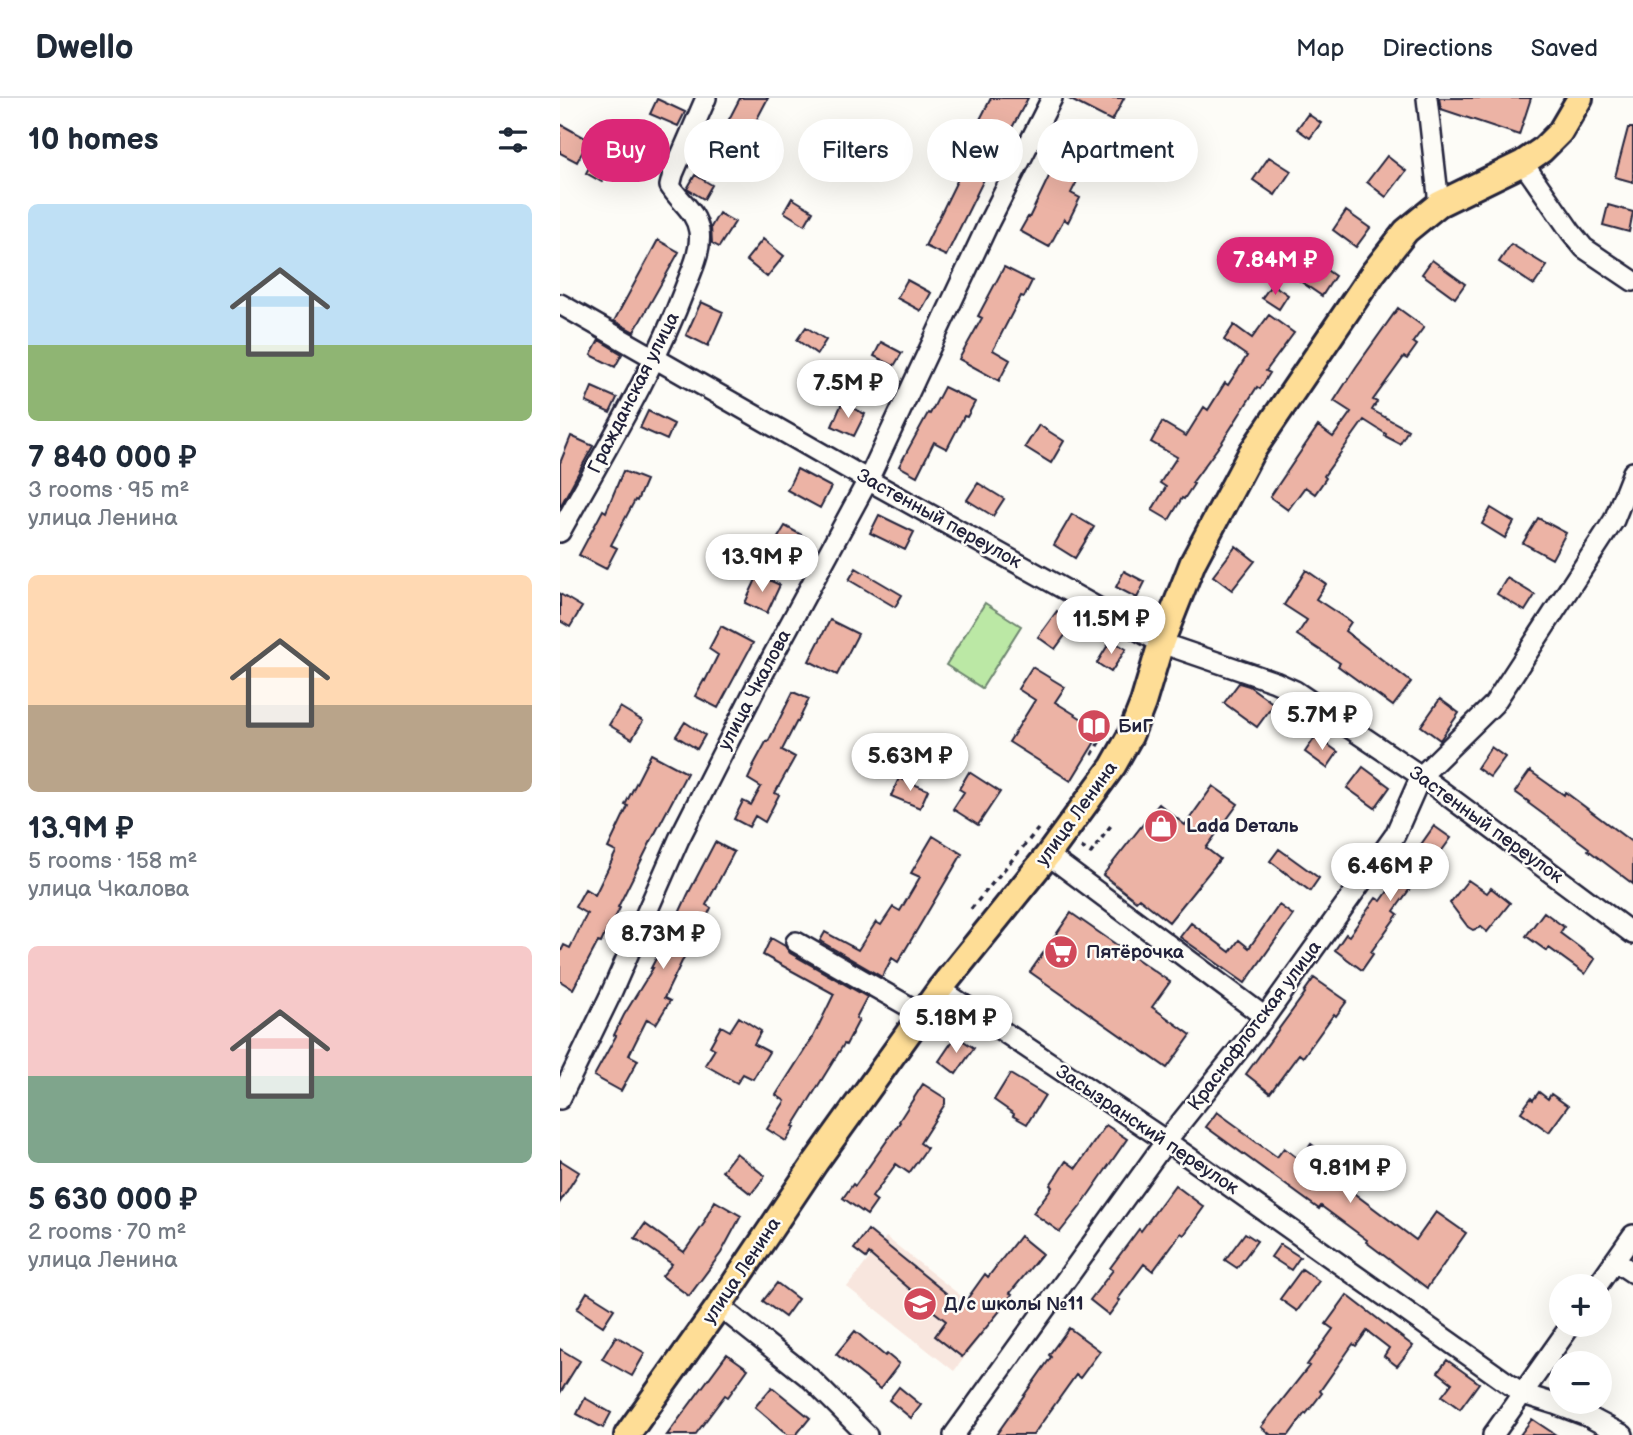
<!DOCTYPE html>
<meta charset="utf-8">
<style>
body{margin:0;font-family:"Balsamiq Sans",sans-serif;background:#f6f6f7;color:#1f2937;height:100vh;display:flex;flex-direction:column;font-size:26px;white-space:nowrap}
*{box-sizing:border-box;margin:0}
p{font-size:23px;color:#747a83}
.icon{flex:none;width:38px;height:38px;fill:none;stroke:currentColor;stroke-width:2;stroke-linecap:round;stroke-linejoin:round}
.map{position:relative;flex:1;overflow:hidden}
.sheet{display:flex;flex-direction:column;background:#fff;width:560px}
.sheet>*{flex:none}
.top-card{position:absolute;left:21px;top:21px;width:665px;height:63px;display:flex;gap:14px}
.tools{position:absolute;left:989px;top:1176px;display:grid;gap:14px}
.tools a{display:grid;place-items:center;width:63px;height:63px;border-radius:50%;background:#fff;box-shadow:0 7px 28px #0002;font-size:35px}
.price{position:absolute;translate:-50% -60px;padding:0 16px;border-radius:24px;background:#fff;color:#222;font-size:23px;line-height:46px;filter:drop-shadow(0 2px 4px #0008)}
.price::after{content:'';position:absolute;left:50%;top:42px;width:21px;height:16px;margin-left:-10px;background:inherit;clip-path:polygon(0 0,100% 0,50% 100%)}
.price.selected{background:#db2777;color:#fff}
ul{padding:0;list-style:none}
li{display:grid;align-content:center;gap:14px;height:371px;padding:0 28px}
li span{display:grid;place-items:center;height:217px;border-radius:10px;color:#555}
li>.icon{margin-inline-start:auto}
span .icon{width:126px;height:126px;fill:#fffc;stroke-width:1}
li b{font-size:30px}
h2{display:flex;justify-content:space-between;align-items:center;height:84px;padding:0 28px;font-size:30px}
.chip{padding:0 24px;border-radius:32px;background:#fff;box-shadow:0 7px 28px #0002;font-size:24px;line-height:63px}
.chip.selected{background:#db2777;color:#fff}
header{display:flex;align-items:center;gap:42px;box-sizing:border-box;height:98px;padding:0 35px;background:#fff;border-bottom:2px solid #e0e1e3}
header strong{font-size:33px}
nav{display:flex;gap:38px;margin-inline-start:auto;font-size:24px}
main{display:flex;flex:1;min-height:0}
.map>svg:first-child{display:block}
.built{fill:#f8e6de}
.green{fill:#bbe8a5;stroke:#6e8570;stroke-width:2}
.building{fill:#ecb3a5;stroke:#22223b;stroke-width:2}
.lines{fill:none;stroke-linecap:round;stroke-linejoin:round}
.minor-casing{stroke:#22223b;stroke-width:24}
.major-casing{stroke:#22223b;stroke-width:30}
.path{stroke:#22223b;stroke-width:3.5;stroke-dasharray:5 5;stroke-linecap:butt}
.minor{stroke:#fdfcf7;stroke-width:19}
.major{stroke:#fedd96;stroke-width:24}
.labels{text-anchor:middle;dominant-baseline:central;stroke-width:5;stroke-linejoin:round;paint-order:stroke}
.street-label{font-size:19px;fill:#22223b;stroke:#fdfcf7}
.poi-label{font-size:19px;font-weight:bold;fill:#22223b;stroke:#fdfcf7;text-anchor:start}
</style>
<header>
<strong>Dwello</strong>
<nav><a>Map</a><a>Directions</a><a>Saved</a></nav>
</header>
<main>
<section class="sheet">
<h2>10 homes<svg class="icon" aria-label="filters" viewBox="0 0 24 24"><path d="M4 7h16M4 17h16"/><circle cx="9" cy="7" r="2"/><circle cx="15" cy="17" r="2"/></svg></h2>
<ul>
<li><span style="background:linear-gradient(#bfe0f5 65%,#8fb573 0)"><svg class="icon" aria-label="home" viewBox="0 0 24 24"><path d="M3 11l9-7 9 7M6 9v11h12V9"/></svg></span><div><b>7 840 000 ₽</b><p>3 rooms · 95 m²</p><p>улица Ленина</p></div></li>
<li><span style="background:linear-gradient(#ffd9b3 60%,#b9a48a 0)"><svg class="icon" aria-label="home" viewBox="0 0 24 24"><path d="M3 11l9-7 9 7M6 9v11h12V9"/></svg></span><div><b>13.9M ₽</b><p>5 rooms · 158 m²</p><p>улица Чкалова</p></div></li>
<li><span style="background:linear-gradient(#f6c9c9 60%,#7fa58c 0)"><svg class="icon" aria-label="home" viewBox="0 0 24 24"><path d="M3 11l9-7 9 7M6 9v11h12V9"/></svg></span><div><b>5 630 000 ₽</b><p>2 rooms · 70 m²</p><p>улица Ленина</p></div></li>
</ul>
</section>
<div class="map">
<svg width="1073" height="1337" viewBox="0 0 1073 1337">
<rect width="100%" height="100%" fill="#fdfcf7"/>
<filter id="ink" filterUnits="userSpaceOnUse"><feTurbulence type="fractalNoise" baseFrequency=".0143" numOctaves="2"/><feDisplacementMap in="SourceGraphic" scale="14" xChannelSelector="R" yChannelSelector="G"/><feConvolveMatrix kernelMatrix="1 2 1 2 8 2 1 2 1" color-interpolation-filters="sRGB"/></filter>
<g filter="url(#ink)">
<path class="built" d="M326 1139 433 1223 394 1273 287 1189Z"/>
<path class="green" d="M425 505 461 528 422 590 386 567Z"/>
<path class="building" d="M180 0H208L186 42 164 31Z
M431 0H468L439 54 438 53 386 158 365 148 417 42 411 39Z
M507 0H564L552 23Z
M879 0H971L959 37 881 11Z
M97 1 125 14 118 28 90 16Z
M748 16 761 25 750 40 737 31Z
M0 26 29 42 17 64 0 55Z
M1068 30H1073V84L1055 79Z
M507 41 533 52 511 95 520 100 508 124 504 121 489 149 460 133 468 119 469 120Z
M827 58 846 73 826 99 807 84Z
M709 59 731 73 715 97 693 82Z
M33 62 49 70 42 84 26 75Z
M135 77 152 87 144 101 127 91Z
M232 100 253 113 245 127 224 114Z
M1048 107 1073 114 1069 134 1043 127Z
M786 113 810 130 796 149 773 132Z
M159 115 175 124 159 149 152 145 151 129Z
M203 141 224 158 207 179 186 162Z
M98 142 119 154 74 234 54 223Z
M951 146 987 168 974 187 939 164Z
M751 161 775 178 762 198 737 181Z
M872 162 905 186 895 200 862 176Z
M444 169 472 183 464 199 461 198 433 252 450 262 439 283 399 261 422 220 418 218Z
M347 182 371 195 361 213 337 200Z
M712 186 728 197 719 211 702 200Z
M141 204 163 214 148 248 126 237Z
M838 210 864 229 853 244 857 247 847 261 844 259 813 302 817 304 812 312 848 332 840 346 825 338 826 336 804 322 764 378 766 380 755 396 745 389 728 412 710 399 758 328 773 339 791 314 774 303 796 269Z
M709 217 734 235 706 273 710 275 700 291 697 289 662 344 632 385 634 386 624 401 622 400 609 422 592 412 606 389 600 385 617 359 591 344 602 324 626 338 644 309 648 312 665 285 668 287 687 258 664 242 674 227 692 240Z
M246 229 266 242 257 256 237 242Z
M39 242 62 256 55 269 31 257Z
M321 244 342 255 334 268 314 258Z
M32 289 57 300 50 315 26 304Z
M384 289 415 304 407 319 404 318 387 351 374 344 357 378 339 368 368 315 370 316Z
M282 305 305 316 294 338 272 328Z
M88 313 114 326 107 342 80 330Z
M479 327 504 343 491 365 465 349Z
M11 338 33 348 0 409V365Z
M237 371 271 389 260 410 227 392Z
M63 373 86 382 77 403 75 402 51 447 57 450 46 471 19 457 43 412 46 414Z
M418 385 444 401 433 418 407 402Z
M931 410 954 424 945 440 922 426Z
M512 416 534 429 515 460 494 447Z
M319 417 354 434 345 452 310 435Z
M978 420 1006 435 992 461 963 445Z
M225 428 245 439 236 455 216 443Z
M676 448 695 463 672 492 653 478Z
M296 470 342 497 335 509 289 482Z
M746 472 766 486 756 501 791 524 785 533 851 584 833 608 778 568 780 565 737 537 747 522 724 507Z
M564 473 585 484 577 500 556 489Z
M198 477 220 487 207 515 185 505Z
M947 480 975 497 965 513 937 496Z
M0 496 22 509 10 529 0 523Z
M497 513 514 525 495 551 478 539Z
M270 522 298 536 277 577 249 563Z
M161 528 193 545 158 610 135 598 144 582 145 583 158 557 149 551Z
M551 542 566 551 551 574 537 565Z
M472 569 505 589 495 604 527 624 530 620 544 629 511 683 449 644 475 602 458 591Z
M679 585 689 588 714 606 697 629 664 605Z
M233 594 249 601 238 624 237 623 222 652 235 659 215 695 219 697 205 724 195 718 189 729 174 721 183 703 191 707 201 689 188 681 194 668H193L206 644H208Z
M880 601 899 615 880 642 861 628Z
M60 609 83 623 72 641 49 627Z
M125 624 145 637 137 651 116 638Z
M756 638 778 654 767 670 745 654Z
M931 649 945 659 930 679 917 670Z
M91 656 127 675 91 743 58 809 60 810 51 828 49 827 41 845 38 844 13 891 0 883V855L4 847 10 850 27 816 15 809 25 791 35 797 56 754 48 750 68 708 65 707Z
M803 669 830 689 815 710 787 690Z
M970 673 1004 697 1005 694 1073 745V786L1028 752 1029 750 968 705 969 704 955 694Z
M409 674 440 694 418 727 393 711 404 694 399 691Z
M339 680 368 692 360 710 331 698Z
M653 688 678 706 646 750 660 761 609 824 579 800 576 803 543 777 599 706 625 727Z
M874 728 891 740 870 769 867 767 834 813 838 816 811 854 813 856 802 872 775 852 786 836 789 838 816 800 821 803Z
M373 738 402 756 338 864 332 860 322 879 260 843 265 834 298 852 316 824 321 827 333 809 340 813 360 779 351 775Z
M155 744 174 754 146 807 151 810 133 848 130 847 104 900 110 903 96 926 87 921 69 957 78 962 61 993 34 978 56 938 54 937 64 917 93 870H91L102 849 103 850 128 796Z
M719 751 759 780 750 793 710 763Z
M908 782 927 795 931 790 950 805 927 834 921 829 913 832 908 829 890 805Z
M719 807 733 817 685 885 620 839 631 825 670 854 679 842 689 850Z
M984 814 1004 829 1000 835 1035 861 1025 876 989 850 987 853 966 838Z
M511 815 610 884 592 909 631 937 607 970 470 874Z
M211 840 225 848 230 855 307 899 296 920 299 922 286 947 284 946 233 1028 235 1029 226 1043 207 1031 225 1003 216 997 253 939 274 896 203 857Z
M754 880 787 903 776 918 774 916 743 959 739 956 710 995 686 976 745 895 744 894Z
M179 919 201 933 194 946 209 954 193 981 183 976 177 985 145 967 155 951 150 948 161 928 170 933Z
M396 938 414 950 396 976 379 963Z
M450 976 485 997 467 1026 453 1018 454 1016 434 1002Z
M363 986 385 1000V1006L360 1045 367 1050 349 1075 336 1066 312 1099 317 1103 307 1117 283 1100 293 1086 295 1088 340 1024 339 1023Z
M979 994 988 1001 991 996 1008 1008 989 1034 961 1014 971 1000 973 1002Z
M657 1014 682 1032 681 1033 717 1059 724 1050 740 1062 751 1046 787 1073 779 1084 856 1142 876 1114 906 1135 867 1190 806 1144 807 1142 761 1108 759 1111 646 1029Z
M546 1027 567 1041 520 1109 500 1134 473 1115 492 1089 490 1087 506 1063 516 1070Z
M176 1055 205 1078 191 1096 162 1073Z
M0 1062 19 1074 0 1104Z
M615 1087 644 1109 624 1137 621 1135 593 1173 584 1166 558 1201 560 1202 549 1217 530 1202 553 1172 550 1170 579 1131 581 1133Z
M155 1103 181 1118 161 1155 129 1198 102 1178 112 1166 75 1140 85 1126 124 1154 145 1124 144 1123Z
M308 1132 402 1208 425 1176 428 1179 460 1138 482 1156 450 1195 452 1196 444 1208 402 1259 375 1238 386 1223 364 1206 365 1204 309 1156 306 1160 294 1151Z
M685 1135 697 1143 677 1170 665 1162Z
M720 1146 740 1159 731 1172 711 1159Z
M742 1171 759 1183 737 1213 720 1201Z
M217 1185 238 1201 225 1219 203 1203Z
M27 1194 54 1211 43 1228 17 1211Z
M787 1197 853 1248 837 1268 824 1258 829 1250 807 1233 796 1248 793 1246 760 1293 762 1295 746 1316 745 1315 729 1337H711L701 1329 749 1268 747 1267 773 1231 766 1226Z
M509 1230 540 1253 520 1280 516 1277 473 1337H436L491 1259 489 1257Z
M295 1233 325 1258 327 1256 339 1266 320 1291 276 1256Z
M56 1238 85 1255 72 1278 42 1261Z
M0 1251 20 1263 0 1295Z
M167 1256 188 1271 168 1299 165 1297 135 1337H107Z
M887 1262 919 1285 900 1311 882 1298 892 1285 878 1274Z
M212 1289 250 1320 236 1337H228L195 1309Z
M339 1289 361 1307 351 1320 329 1302Z
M25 1300 51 1315 43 1330 17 1316Z
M972 1321 996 1337H960Z"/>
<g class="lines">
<g class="minor-casing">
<path id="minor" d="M867 0 879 106
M963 65 1011 134 1024 150 1073 183
M0 206 308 382 601 545 715 584 735 593 861 678 1073 836
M0 434C44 354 93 275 125 190 132 172 142 152 139 133 136 113 120 104 110 88L113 76 146 0
M488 757 705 919
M236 844 362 916
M380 891 606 1043 963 1296 995 1306 1027 1318 1063 1337
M0 1001 49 900 119 741 196 589 308 382 429 124 492 0
M1055 1163 1073 1175
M1037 1188 1073 1137
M159 1208 251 1281 307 1337
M394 1337 606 1043 705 919 835 737 861 678 934 606 1054 422 1073 374
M933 1337 1011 1227"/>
</g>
<g class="major-casing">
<path id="major" d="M67 1337 159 1208 255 1065 380 891 488 757 553 668 570 638 583 605 601 545 633 464 691 355 813 175 846 133 879 106 963 65 982 52 1000 34 1020 0"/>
</g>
<path class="path" d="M532 657 551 622
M521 749 531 755 552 726
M411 811 478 731"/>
<use href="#minor" class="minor"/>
<use href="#major" class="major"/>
</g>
</g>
<defs>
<g id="library-disc" transform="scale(1.75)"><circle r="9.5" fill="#d1495b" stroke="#fdfcf7"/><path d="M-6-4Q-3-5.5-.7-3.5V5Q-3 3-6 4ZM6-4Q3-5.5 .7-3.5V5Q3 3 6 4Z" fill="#fff"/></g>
<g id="shop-disc" transform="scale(1.75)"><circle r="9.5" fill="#d1495b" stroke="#fdfcf7"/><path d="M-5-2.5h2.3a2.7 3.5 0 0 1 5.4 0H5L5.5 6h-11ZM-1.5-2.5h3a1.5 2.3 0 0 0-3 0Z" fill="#fff"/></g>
<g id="supermarket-disc" transform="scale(1.75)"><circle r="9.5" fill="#d1495b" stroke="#fdfcf7"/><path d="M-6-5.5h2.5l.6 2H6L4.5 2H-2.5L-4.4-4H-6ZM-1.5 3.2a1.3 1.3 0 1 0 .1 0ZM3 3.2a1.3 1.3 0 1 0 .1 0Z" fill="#fff"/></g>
<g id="school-disc" transform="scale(1.75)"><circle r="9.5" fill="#d1495b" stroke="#fdfcf7"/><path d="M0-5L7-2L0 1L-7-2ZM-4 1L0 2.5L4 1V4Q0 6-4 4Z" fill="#fff"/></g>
</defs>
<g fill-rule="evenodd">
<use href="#library-disc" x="534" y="628"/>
<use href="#shop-disc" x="601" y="728"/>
<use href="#supermarket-disc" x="501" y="854"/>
<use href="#school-disc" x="360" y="1206"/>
</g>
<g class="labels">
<g class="street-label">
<text transform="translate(74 295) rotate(-63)">Гражданская улица</text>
<text transform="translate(379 421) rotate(29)">Застенный переулок</text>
<text transform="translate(195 592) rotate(-62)">улица Чкалова</text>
<text transform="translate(517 716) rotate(-54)">улица Ленина</text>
<text transform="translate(926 727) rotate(36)">Застенный переулок</text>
<text transform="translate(695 928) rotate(-53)">Краснофлотская улица</text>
<text transform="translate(587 1032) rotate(34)">Засызранский переулок</text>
<text transform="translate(182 1173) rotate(-56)">улица Ленина</text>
</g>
<g class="poi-label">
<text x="558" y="628">БиГ</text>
<text x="626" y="728">Lada Dеталь</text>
<text x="526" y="854">Пятёрочка</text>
<text x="384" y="1206">Д/с школы №11</text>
</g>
</g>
</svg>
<div class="tools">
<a>+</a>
<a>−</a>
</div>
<b class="price selected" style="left:715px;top:199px">7.84M ₽</b>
<b class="price" style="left:288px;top:322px">7.5M ₽</b>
<b class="price" style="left:202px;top:496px">13.9M ₽</b>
<b class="price" style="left:551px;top:558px">11.5M ₽</b>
<b class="price" style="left:762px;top:654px">5.7M ₽</b>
<b class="price" style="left:350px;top:695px">5.63M ₽</b>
<b class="price" style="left:830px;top:805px">6.46M ₽</b>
<b class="price" style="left:103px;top:873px">8.73M ₽</b>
<b class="price" style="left:396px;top:957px">5.18M ₽</b>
<b class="price" style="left:790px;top:1107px">9.81M ₽</b>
<div class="top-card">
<a class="chip selected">Buy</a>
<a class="chip">Rent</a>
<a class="chip">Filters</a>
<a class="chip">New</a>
<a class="chip">Apartment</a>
</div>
</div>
</main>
